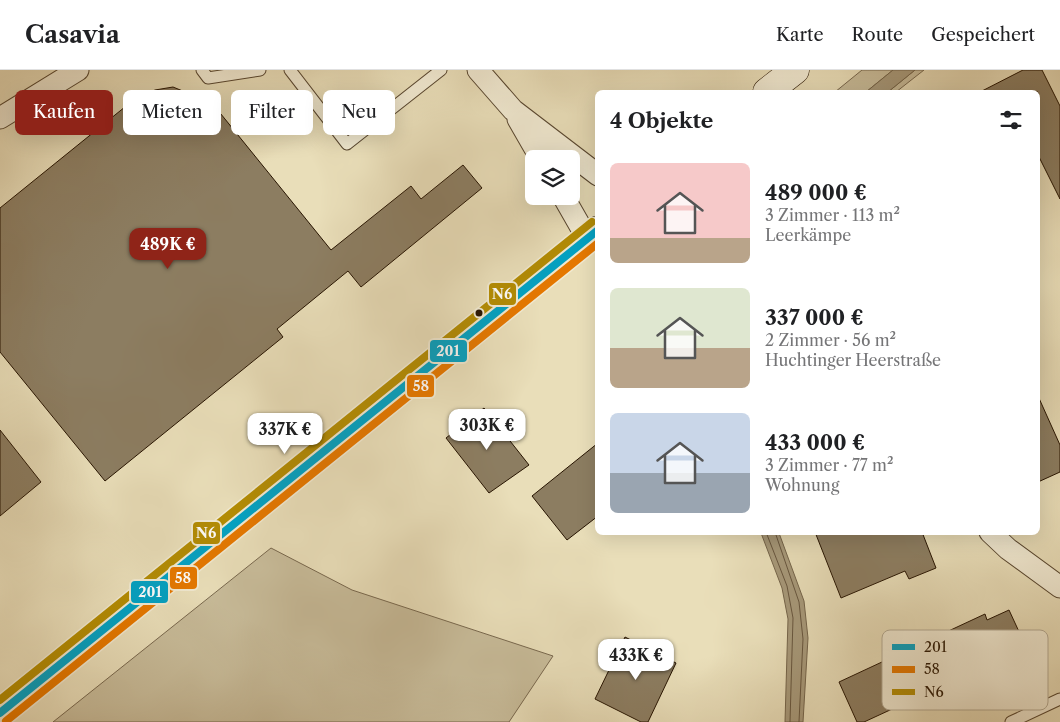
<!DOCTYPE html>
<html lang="de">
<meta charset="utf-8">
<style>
body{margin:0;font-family:"Libre Caslon Text",serif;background:#f6f6f6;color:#202124;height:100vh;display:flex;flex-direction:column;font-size:19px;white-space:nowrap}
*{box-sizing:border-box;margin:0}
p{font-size:16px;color:#757577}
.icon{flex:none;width:28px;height:28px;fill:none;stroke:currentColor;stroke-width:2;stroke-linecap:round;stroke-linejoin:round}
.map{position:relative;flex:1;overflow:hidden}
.drawer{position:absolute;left:595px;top:20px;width:445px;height:445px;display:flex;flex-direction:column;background:#fff;border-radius:8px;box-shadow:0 5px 20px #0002}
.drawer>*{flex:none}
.top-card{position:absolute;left:15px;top:20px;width:475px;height:45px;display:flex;gap:10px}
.fabs{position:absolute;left:525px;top:80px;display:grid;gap:10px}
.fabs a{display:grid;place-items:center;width:55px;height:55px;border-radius:8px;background:#fff;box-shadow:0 5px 20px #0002;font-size:25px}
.price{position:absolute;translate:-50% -42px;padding:0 11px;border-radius:10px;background:#fff;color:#222;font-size:16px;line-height:32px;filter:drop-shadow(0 1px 2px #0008)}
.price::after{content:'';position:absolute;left:50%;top:30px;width:15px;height:11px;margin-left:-8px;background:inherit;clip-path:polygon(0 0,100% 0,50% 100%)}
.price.selected{background:#8f2418;color:#fff}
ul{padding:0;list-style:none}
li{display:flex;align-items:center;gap:15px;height:125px;padding:0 15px}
li span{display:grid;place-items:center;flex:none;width:140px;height:100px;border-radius:8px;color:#555}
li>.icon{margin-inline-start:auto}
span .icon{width:60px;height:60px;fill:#fffc;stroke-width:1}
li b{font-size:21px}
h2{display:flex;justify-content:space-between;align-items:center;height:60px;padding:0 15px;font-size:21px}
.chip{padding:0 18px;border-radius:8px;background:#fff;box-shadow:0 5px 20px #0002;font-size:18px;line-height:45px}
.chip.selected{background:#8f2418;color:#fff}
header{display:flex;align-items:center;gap:30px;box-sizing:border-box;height:70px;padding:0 25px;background:#fff;border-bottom:1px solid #e0e0e0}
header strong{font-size:24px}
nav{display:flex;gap:28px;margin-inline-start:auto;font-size:18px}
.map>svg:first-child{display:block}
.green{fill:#c8bc9a;stroke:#78684e}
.water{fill:#a7997a;stroke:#74644a}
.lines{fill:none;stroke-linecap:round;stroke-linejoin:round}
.shore{stroke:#67563e;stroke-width:1}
.building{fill:#8c7d61;stroke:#271401}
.service-casing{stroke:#58462f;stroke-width:13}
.minor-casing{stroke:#58462f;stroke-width:23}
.secondary-casing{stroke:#271401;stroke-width:29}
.service{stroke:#f1ead2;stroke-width:11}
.minor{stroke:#f1ead2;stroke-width:21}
.secondary{stroke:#f1ead2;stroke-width:28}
.bus-1-casing{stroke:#f1ead2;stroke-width:11}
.bus-2-casing{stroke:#f1ead2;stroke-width:11}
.bus-3-casing{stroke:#f1ead2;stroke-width:11}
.bus-1{stroke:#02a2c4;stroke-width:8}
.bus-2{stroke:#e57800;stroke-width:8}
.bus-3{stroke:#b38c04;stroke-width:8}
.bus-dot{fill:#271401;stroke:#f1ead2;stroke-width:2}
.key{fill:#f1ead2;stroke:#b4aa93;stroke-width:1}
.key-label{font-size:14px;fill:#271401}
.line-badge{stroke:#f1ead2;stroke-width:2}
.badge-label{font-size:14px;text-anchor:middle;font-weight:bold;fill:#fff}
</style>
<header>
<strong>Casavia</strong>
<nav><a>Karte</a><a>Route</a><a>Gespeichert</a></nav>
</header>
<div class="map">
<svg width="1060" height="652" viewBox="0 0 1060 652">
<rect width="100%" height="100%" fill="#e9deb9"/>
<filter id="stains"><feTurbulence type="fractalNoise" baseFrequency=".004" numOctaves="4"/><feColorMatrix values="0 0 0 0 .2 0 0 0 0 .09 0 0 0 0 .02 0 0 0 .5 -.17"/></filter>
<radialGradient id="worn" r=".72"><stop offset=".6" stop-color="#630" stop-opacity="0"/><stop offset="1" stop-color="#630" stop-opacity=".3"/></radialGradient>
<path class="green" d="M862 0H893L866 22H835Z
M915 0H924L896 22H888Z
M271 478 352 520 553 586 509 652H53Z"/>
<path class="water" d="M893 0H915L888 22H866Z
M761 463H779L804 531 808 568 803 652H785L788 549 782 518Z"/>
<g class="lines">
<path class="shore" d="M766 462 787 516 793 548 790 652
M775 462 799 532 803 569 799 652"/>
</g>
<path class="building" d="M1023 0H1042L1060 36V129L1038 85V22H980Z
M173 17 212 33 331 180 411 116 421 129 463 95 482 118 361 217 348 201 277 259 283 267 105 411 0 282V138L136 28 155 20Z
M1038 326 1060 375V402L1038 412Z
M484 338 529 395 489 423 446 368Z
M0 360 41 412 0 446Z
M598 373V446L567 470 532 426Z
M815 462H922L936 498 909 509 905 501 841 528Z
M1009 540 1045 618 1024 628 1005 587 864 652H857L839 612 985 544 987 550Z
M625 567 676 593 648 652H641L595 629Z"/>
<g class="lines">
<g class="service-casing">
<path id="service" d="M202 0 208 8 260 0
M290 0 347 74 441 0
M1011 652 1060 629"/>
</g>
<g class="minor-casing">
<path id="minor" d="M478 0 513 40 598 105
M0 48 78 0
M518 49 541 89
M563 126 587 168
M990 462 1008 479 1060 517"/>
</g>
<g class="secondary-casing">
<path id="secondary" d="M767 22 795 0
M0 643 598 160"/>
</g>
<use href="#service" class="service"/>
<use href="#minor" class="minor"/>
<use href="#secondary" class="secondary"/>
<g class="bus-1-casing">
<path id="bus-1" d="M0 643 598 160"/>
</g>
<g class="bus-2-casing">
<path id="bus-2" d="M6 651 598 173"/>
</g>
<g class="bus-3-casing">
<path id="bus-3" d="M0 630 592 152"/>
</g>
<use href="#bus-1" class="bus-1"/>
<use href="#bus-2" class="bus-2"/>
<use href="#bus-3" class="bus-3"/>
</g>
<circle class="bus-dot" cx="479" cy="243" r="4.5"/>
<rect x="882" y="560" width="166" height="80" rx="8" class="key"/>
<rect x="892" y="574" width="23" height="6" fill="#02a2c4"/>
<rect x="892" y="596" width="23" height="7" fill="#e57800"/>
<rect x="892" y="619" width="23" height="6" fill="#b38c04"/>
<g class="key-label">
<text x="924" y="582">201</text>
<text x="924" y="604">58</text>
<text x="924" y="627">N6</text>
</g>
<g class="line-badge">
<rect x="488" y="212" width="29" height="24" rx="5" fill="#b38c04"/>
<rect x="429" y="269" width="39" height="24" rx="5" fill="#02a2c4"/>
<rect x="406" y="304" width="29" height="24" rx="5" fill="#e57800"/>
<rect x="192" y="451" width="29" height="24" rx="5" fill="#b38c04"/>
<rect x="169" y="496" width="29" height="24" rx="5" fill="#e57800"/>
<rect x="130" y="510" width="39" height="24" rx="5" fill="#02a2c4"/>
</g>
<g class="badge-label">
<text x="502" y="229">N6</text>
<text x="448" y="286">201</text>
<text x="421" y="321">58</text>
<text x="206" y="468">N6</text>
<text x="183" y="513">58</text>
<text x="150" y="527">201</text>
</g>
<rect width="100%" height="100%" filter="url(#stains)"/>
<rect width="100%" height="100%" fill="url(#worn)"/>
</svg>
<div class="fabs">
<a><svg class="icon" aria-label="layers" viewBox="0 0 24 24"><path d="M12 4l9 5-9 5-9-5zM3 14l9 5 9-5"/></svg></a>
</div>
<b class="price selected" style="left:168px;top:200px">489K €</b>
<b class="price" style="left:487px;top:381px">303K €</b>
<b class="price" style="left:285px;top:385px">337K €</b>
<b class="price" style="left:636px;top:611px">433K €</b>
<div class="top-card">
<a class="chip selected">Kaufen</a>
<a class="chip">Mieten</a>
<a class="chip">Filter</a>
<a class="chip">Neu</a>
</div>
<section class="drawer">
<h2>4 Objekte<svg class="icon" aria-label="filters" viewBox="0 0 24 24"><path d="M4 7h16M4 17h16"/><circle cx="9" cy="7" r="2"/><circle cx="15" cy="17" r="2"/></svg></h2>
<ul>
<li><span style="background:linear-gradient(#f6c9c9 75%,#b9a48a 0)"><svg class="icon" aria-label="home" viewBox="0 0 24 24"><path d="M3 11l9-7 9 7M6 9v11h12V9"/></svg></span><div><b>489 000 €</b><p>3 Zimmer · 113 m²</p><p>Leerkämpe</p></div></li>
<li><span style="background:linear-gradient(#dfe7d0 60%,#b9a48a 0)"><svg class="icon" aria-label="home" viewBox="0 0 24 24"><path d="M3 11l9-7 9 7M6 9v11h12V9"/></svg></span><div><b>337 000 €</b><p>2 Zimmer · 56 m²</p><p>Huchtinger Heerstraße</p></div></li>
<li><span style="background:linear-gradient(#c9d6e8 60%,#9aa5b1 0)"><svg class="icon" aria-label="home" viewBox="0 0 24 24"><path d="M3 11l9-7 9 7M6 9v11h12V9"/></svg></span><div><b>433 000 €</b><p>3 Zimmer · 77 m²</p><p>Wohnung</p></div></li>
</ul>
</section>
</div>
